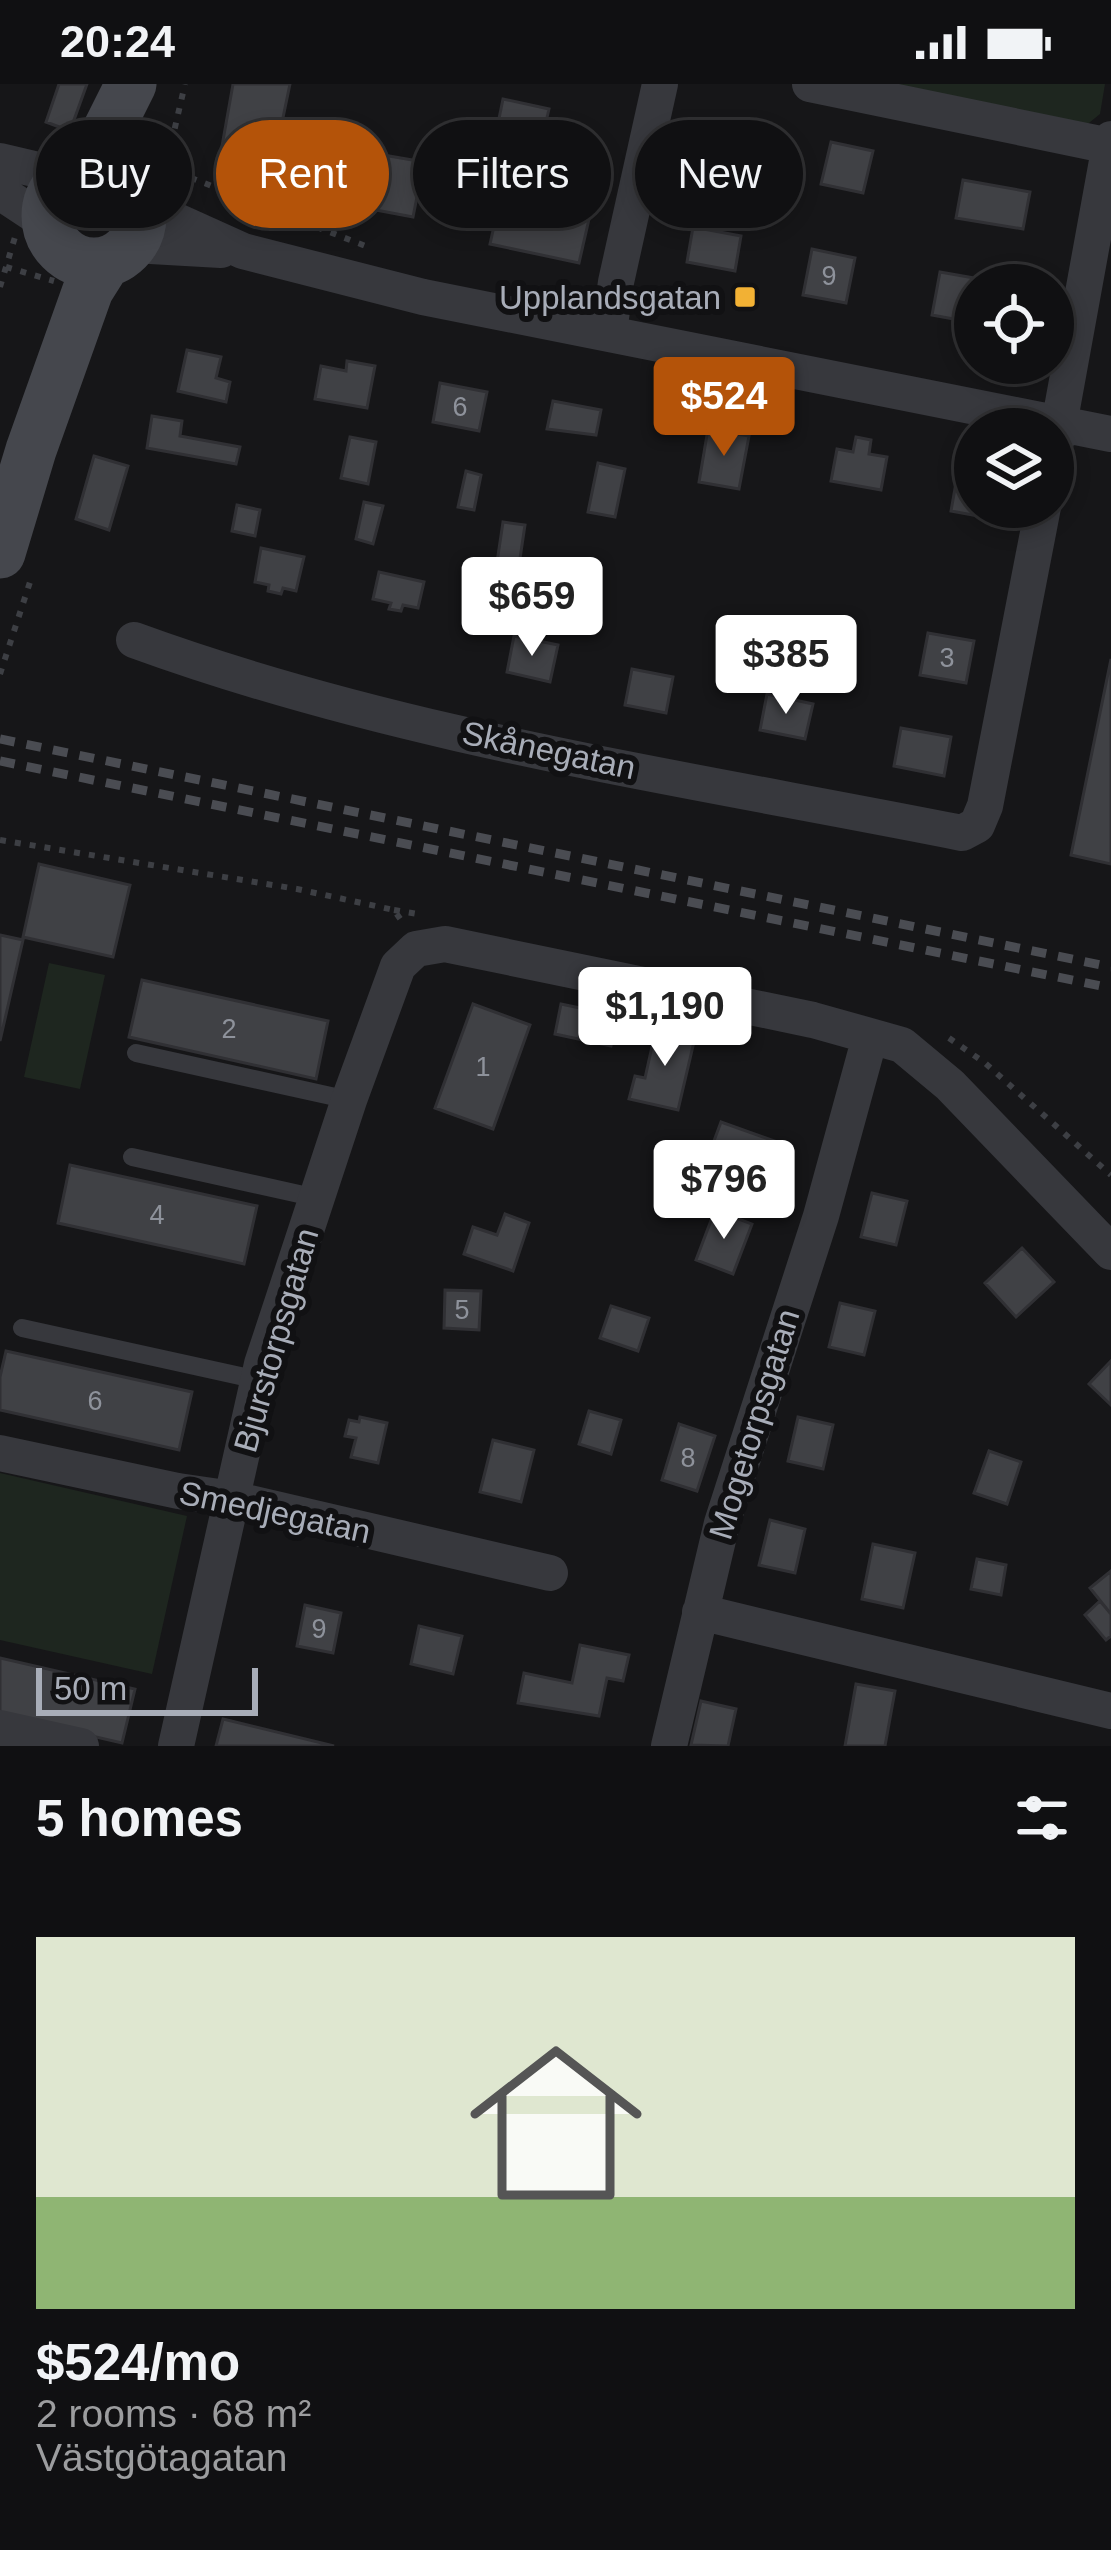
<!DOCTYPE html>
<meta charset="utf-8">
<style>
body{margin:0;font-family:Arial,sans-serif;background:#19191b;color:#f1f3f6;height:100vh;display:flex;flex-direction:column;font-size:45px;white-space:nowrap}
*{box-sizing:border-box;margin:0}
p{font-size:39px;color:#9c9d9f}
.icon{flex:none;width:66px;height:66px;fill:none;stroke:currentColor;stroke-width:2;stroke-linecap:round;stroke-linejoin:round}
.map{position:relative;height:1662px;overflow:hidden}
.drawer{display:flex;flex-direction:column;background:#101012;flex:1}
.drawer>*{flex:none}
.guide{position:absolute;left:36px;top:36px;width:1041px;height:108px;display:flex;gap:24px}
.buttons{position:absolute;left:954px;top:180px;display:grid;gap:24px}
.buttons a{display:grid;place-items:center;width:120px;height:120px;border-radius:50%;background:#101012;box-shadow:0 6px 18px #0003,0 0 0 3px #303032;font-size:60px}
.scale{position:absolute;left:36px;bottom:30px;width:222px;box-sizing:border-box;padding-left:12px;border:6px solid #a8adb8;border-top:0;font-size:33px;line-height:42px;white-space:nowrap;color:#a8adb8;-webkit-text-stroke:9px #111113;paint-order:stroke}
.price{position:absolute;translate:-50% -102px;padding:0 27px;border-radius:12px;background:#fff;color:#222;font-size:39px;line-height:78px;filter:drop-shadow(0 3px 6px #0008)}
.price::after{content:'';position:absolute;left:50%;top:72px;width:36px;height:27px;margin-left:-18px;background:inherit;clip-path:polygon(0 0,100% 0,50% 100%)}
.price.current{background:#b45309;color:#fff}
ul{padding:0;list-style:none}
li{display:grid;align-content:center;gap:24px;height:636px;padding:0 36px}
li span{display:grid;place-items:center;height:372px;border-radius:0px;color:#555}
li>.icon{margin-inline-start:auto}
span .icon{width:216px;height:216px;fill:#fffc;stroke-width:1}
li b{font-size:51px}
h2{display:flex;justify-content:space-between;align-items:center;height:144px;padding:0 36px;font-size:51px}
.pill{padding:0 42px;border-radius:54px;background:#101012;box-shadow:0 6px 18px #0003,0 0 0 3px #303032;font-size:42px;line-height:108px}
.pill.current{background:#b45309;color:#fff}
.status{display:flex;justify-content:space-between;align-items:center;height:84px;padding:0 60px;background:#101012;direction:ltr}
.status svg{height:33px;fill:currentColor}
.map>svg:first-child{display:block}
.green{fill:#1e261f}
.building{fill:#404145;stroke:#303034;stroke-width:3}
.lines{fill:none;stroke-linecap:round;stroke-linejoin:round}
.path{stroke:#3d3f44;stroke-width:6;stroke-dasharray:6 9;stroke-linecap:butt}
.service{stroke:#37383d;stroke-width:18}
.minor{stroke:#37383d;stroke-width:36}
.secondary{stroke:#45474d;stroke-width:51}
.rail{stroke:#4a4c52;stroke-width:9;stroke-dasharray:15 12;stroke-linecap:butt}
.poi-dot{fill:#f2b134;stroke:#111113;stroke-width:4.5}
.labels{text-anchor:middle;dominant-baseline:central;stroke-width:12;stroke-linejoin:round;paint-order:stroke}
.number-label{font-size:27px;fill:#8e929b}
.poi-label{font-size:33px;fill:#a8adb8;stroke:#111113;text-anchor:end}
.street-label{font-size:33px;fill:#a8adb8;stroke:#111113}
</style>
<div class="status"><b>20:24</b><svg viewBox="0 0 49 12"><path d="M0 12V9h3v3zM5 12V6h3v6zM10 12V3h3v9zM15 12V0h3v12zM26 1h20v11H26zM47 4h2v5h-2z"/></svg></div>
<div class="map">
<svg width="1111" height="1662" viewBox="0 0 1111 1662">
<rect width="100%" height="100%" fill="#161618"/>
<path class="green" d="M845 0H1105L1100 30 1079 47Z
M49 879 105 891 80 1005 24 993Z
M0 1389 187 1432 152 1590 0 1556Z"/>
<path class="building" d="M59 0H87L70 47 46 38Z
M233 0H290L279 53 424 78 413 133 216 96Z
M503 15 549 25 540 64 495 54Z
M700 36 761 47 753 92 692 81Z
M831 58 873 67 863 109 821 100Z
M963 96 1030 108 1023 145 956 134Z
M503 102 592 122 579 179 490 160Z
M693 143 741 152 735 187 687 178Z
M812 165 855 174 846 219 803 211Z
M940 188 997 198 975 201V239L932 231Z
M187 266 221 273 216 294 230 298 226 318 178 307Z
M347 277 375 282 367 324 315 315 321 282 346 287Z
M440 299 487 308 479 347 433 338Z
M553 317 601 326 596 351 547 345Z
M152 332 182 337 180 352 240 363 236 380 147 364Z
M708 345 749 352 739 405 699 398Z
M350 353 376 358 368 400 341 394Z
M856 353 871 356 869 370 887 373 881 406 831 397 837 365 853 368Z
M94 372 128 382 109 446 76 435Z
M598 379 625 385 615 433 588 428Z
M466 387 481 391 474 426 458 423Z
M957 393 975 396V423H1002L1000 436 951 427Z
M364 418 383 422 373 460 356 455Z
M237 421 260 426 255 452 232 447Z
M503 438 525 441 518 488 496 485Z
M261 464 304 473 296 507 283 504 281 510 268 507 269 501 255 498Z
M379 488 424 498 418 524 403 521 401 527 389 525 391 519 373 515Z
M928 549 974 557 966 599 920 591Z
M514 552 558 561 550 598 507 588Z
M1111 575V780L1071 771Z
M632 585 673 593 666 629 625 621Z
M767 610 813 620 805 655 760 646Z
M901 644 951 653 944 692 894 682Z
M39 780 130 801 113 873 23 853Z
M0 851 23 856 0 957Z
M142 896 328 937 316 995 129 953Z
M473 920 530 941 493 1045 435 1024Z
M561 920 618 932 611 962 555 950Z
M657 940 696 949 678 1026 629 1015 635 992 645 994Z
M721 1038 777 1058 763 1093 708 1073Z
M70 1081 257 1122 244 1180 58 1139Z
M872 1109 907 1117 896 1161 861 1153Z
M715 1126 752 1140 733 1190 696 1176Z
M505 1130 529 1139 513 1187 464 1170 473 1143 497 1151Z
M1022 1164 1054 1198 1016 1233 985 1199Z
M445 1206 481 1207 479 1246 444 1244Z
M840 1219 875 1227 864 1271 829 1263Z
M611 1222 649 1234 638 1267 600 1254Z
M6 1267 192 1308 179 1366 0 1326V1293Z
M1111 1277V1321L1089 1300Z
M589 1327 621 1336 611 1370 579 1360Z
M360 1333 387 1339 378 1379 351 1373 356 1354 345 1352 349 1336 359 1338Z
M798 1333 833 1341 823 1385 788 1377Z
M679 1340 715 1352 697 1407 662 1396Z
M493 1356 534 1366 521 1418 480 1408Z
M989 1367 1021 1378 1007 1420 974 1409Z
M770 1436 805 1445 795 1489 759 1481Z
M873 1460 915 1469 903 1524 862 1515Z
M977 1475 1006 1481 1001 1511 971 1505Z
M1111 1487V1528L1110 1529 1090 1504Z
M1100 1517 1111 1530V1552L1106 1556 1085 1531Z
M305 1521 341 1529 333 1569 297 1562Z
M419 1542 462 1552 453 1590 411 1580Z
M580 1561 629 1571 623 1597 607 1594 599 1632 518 1619 524 1589 572 1599Z
M0 1574 135 1605 122 1659 0 1631Z
M856 1600 895 1607 885 1662H845Z
M701 1617 736 1625 728 1662 691 1661Z
M223 1635 334 1662H216Z"/>
<g class="lines">
<path class="path" d="M135 72 368 163
M178 89 173 52 185 0
M6 183 54 197
M0 203 15 153
M0 590 31 495
M0 756 297 805 394 826 403 839
M394 826 418 830
M949 954 985 979 1111 1091"/>
<path class="service" d="M136 969 349 1016
M132 1073 317 1114
M22 1244 258 1296"/>
<path class="minor" d="M810 0 1110 62
M0 77 68 93
M0 108 47 139
M138 114 161 130 243 167 423 213 1111 350
M133 161 221 166
M609 248 616 198 660 0
M1053 374 1111 55
M134 556C400 653 685 694 962 749L977 741 985 722 1043 423
M0 1369 178 1407 233 1415 550 1489
M700 1528 1111 1627
M0 1644 81 1662
M176 1662 262 1280 349 1016 398 882 416 865 445 860 813 936 902 961 950 1001 1111 1168
M669 1662 722 1439 821 1132 870 953"/>
<path class="secondary" d="M47 132a47 47 0 1 1 94 0a47 47 0 1 1-94 0Z
M83 86 90 82 131 0
M0 469 31 366 88 206 105 179"/>
<path class="rail" d="M0 655 1111 883
M0 677 1111 904"/>
</g>
<rect class="poi-dot" x="733" y="201" width="24" height="24" rx="6"/>
<g class="labels">
<g class="number-label">
<text x="829" y="192">9</text>
<text x="460" y="323">6</text>
<text x="947" y="574">3</text>
<text x="229" y="945">2</text>
<text x="483" y="983">1</text>
<text x="157" y="1131">4</text>
<text x="462" y="1226">5</text>
<text x="95" y="1317">6</text>
<text x="688" y="1374">8</text>
<text x="319" y="1545">9</text>
</g>
<g class="poi-label">
<text x="721" y="213">Upplandsgatan</text>
</g>
<g class="street-label">
<text transform="translate(549 666) rotate(12)">Skånegatan</text>
<text transform="translate(276 1256) rotate(-74)">Bjurstorpsgatan</text>
<text transform="translate(754 1340) rotate(-73)">Mogetorpsgatan</text>
<text transform="translate(275 1428) rotate(12)">Smedjegatan</text>
</g>
</g>
</svg>
<div class="buttons">
<a><svg class="icon" aria-label="locate" viewBox="0 0 24 24"><circle cx="12" cy="12" r="6"/><path d="M12 2v4M12 18v4M2 12h4M18 12h4"/></svg></a>
<a><svg class="icon" aria-label="layers" viewBox="0 0 24 24"><path d="M12 4l9 5-9 5-9-5zM3 14l9 5 9-5"/></svg></a>
</div>
<div class="scale">50 m</div>
<b class="price current" style="left:724px;top:375px">$524</b>
<b class="price" style="left:532px;top:575px">$659</b>
<b class="price" style="left:786px;top:633px">$385</b>
<b class="price" style="left:665px;top:985px">$1,190</b>
<b class="price" style="left:724px;top:1158px">$796</b>
<div class="guide">
<a class="pill">Buy</a>
<a class="pill current">Rent</a>
<a class="pill">Filters</a>
<a class="pill">New</a>
</div>
</div>
<section class="drawer">
<h2>5 homes<svg class="icon" aria-label="filters" viewBox="0 0 24 24"><path d="M4 7h16M4 17h16"/><circle cx="9" cy="7" r="2"/><circle cx="15" cy="17" r="2"/></svg></h2>
<ul>
<li><span style="background:linear-gradient(#dfe7d0 70%,#8fb573 0)"><svg class="icon" aria-label="home" viewBox="0 0 24 24"><path d="M3 11l9-7 9 7M6 9v11h12V9"/></svg></span><div><b>$524/mo</b><p>2 rooms · 68 m²</p><p>Västgötagatan</p></div></li>
</ul>
</section>
